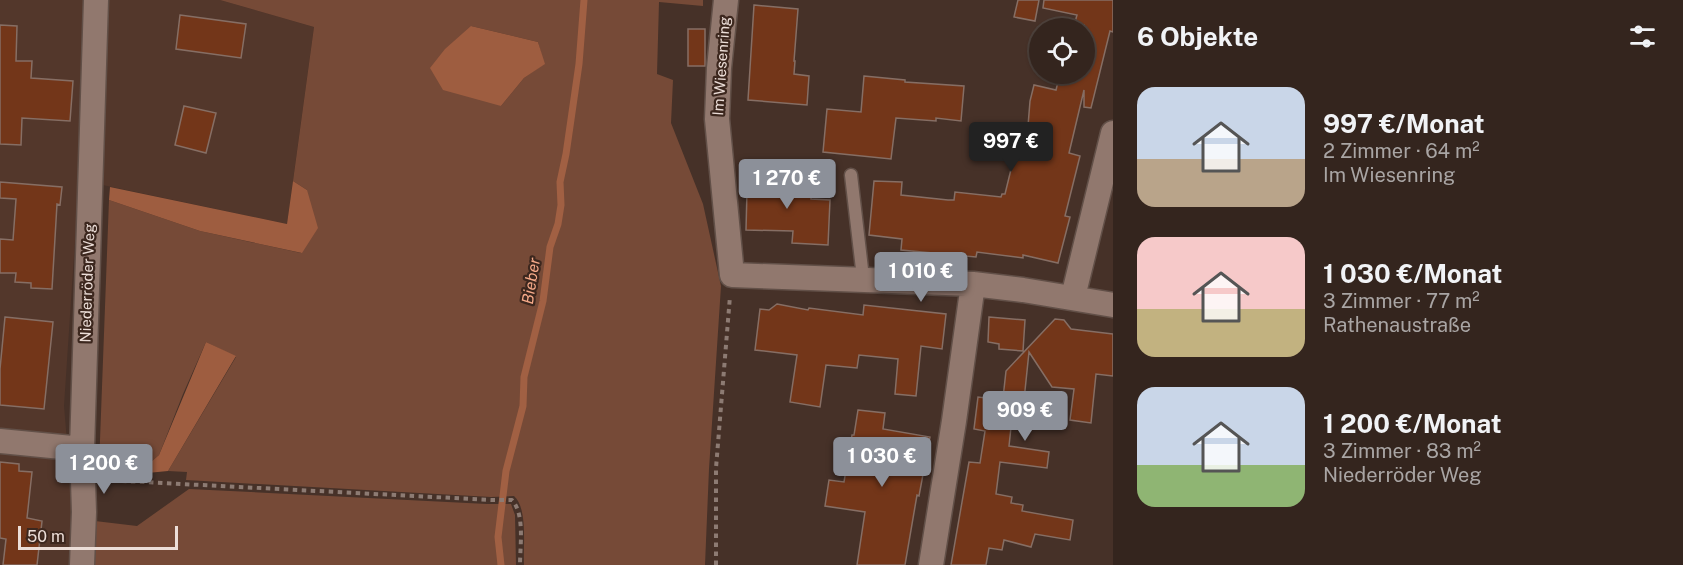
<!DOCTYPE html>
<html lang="de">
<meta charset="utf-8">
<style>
body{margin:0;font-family:"Public Sans",sans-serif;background:#3c2d27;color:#f1f3f6;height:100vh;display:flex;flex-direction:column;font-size:22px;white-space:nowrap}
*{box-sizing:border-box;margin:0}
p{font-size:20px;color:#a9a5a4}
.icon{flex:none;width:33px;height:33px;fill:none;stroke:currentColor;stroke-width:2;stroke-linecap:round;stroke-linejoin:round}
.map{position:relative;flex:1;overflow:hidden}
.details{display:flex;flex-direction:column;background:#34251e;width:570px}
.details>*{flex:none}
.controls{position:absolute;left:1029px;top:18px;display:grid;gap:12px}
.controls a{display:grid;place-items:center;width:66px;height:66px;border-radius:50%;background:#34251e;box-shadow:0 2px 4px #0004,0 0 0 2px #4e423c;font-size:30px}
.scale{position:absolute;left:18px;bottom:15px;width:160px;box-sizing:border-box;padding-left:6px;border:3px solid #ecded8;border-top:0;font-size:16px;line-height:21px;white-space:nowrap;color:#ecded8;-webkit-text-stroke:4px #3c271e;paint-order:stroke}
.price{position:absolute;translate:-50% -51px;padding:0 14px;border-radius:6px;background:#8c9099;color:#fff;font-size:20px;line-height:39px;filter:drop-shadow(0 2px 3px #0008)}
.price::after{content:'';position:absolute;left:50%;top:36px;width:18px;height:14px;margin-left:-9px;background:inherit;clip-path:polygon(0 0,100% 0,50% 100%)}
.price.selected{background:#222;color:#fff}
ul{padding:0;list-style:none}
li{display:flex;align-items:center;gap:18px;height:150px;padding:0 24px}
li span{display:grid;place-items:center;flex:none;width:168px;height:120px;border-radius:18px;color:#555}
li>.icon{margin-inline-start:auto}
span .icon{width:72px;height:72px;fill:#fffc;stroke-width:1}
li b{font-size:26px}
h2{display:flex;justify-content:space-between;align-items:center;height:72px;padding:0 24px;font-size:26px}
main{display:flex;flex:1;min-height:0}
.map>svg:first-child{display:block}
.built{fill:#53372b}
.green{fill:#764a37;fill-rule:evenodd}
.forest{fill:#9e5d40}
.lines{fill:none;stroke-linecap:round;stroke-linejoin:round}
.stream{stroke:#a16043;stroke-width:7}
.building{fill:#733619;stroke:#866e64;stroke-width:1.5}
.service-casing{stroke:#625048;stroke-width:15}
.minor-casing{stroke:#625048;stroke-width:27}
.path{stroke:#8d7b73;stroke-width:4;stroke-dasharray:4.5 4.5;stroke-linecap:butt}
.service{stroke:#91786e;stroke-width:12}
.minor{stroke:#91786e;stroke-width:24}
.labels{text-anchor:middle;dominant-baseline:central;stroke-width:4.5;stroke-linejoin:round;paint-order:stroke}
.street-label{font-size:15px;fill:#ecded8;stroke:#3c271e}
.water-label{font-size:16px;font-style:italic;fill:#f7ab8a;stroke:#3c271e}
</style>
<main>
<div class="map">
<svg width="1113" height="565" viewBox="0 0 1113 565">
<rect width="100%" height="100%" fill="#463128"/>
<path class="built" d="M0 0H220L314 27 287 224 79 180 64 406 74 523 71 565H0Z"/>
<path class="green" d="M220 0H703V6L659 2 657 74 673 80 671 123 703 204 721 286 709 469 705 565H524C523 547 528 508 514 496L491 497 186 480 187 472 168 471 236 357 206 342 183 394 159 455 137 474 113 473 99 467 109 200 200 231 301 253 307 190 293 181 314 27ZM471 26 538 42 544 64 524 78 501 106Z
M189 489 487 504H511L515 515 516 565H94L95 521 137 526Z"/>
<path class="forest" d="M471 26 538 42 545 64 524 78 501 106 443 90 430 68 445 49Z
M293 181 307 190 318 228 302 253 200 231 109 200 110 187 287 224Z
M206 342 236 356 168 471 137 474 159 455Z"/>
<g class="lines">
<path class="stream" d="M501 565 498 537 506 471 523 406 524 377 543 301 550 247 558 224 561 205 560 182 566 154 579 64 584 0"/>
</g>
<path class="building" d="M1018 0H1039L1035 21 1014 17Z
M1044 0H1113V32L1110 31 1091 108 1084 107V90L1069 153 1080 156 1065 216 1070 217 1058 263 1023 255V258L977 252 976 257 901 250 902 239 869 235 874 181 902 182 901 195 948 200H954L955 192 1001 197 1002 194H1005L1016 149 1026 151 1030 101 1034 85 1056 90 1060 74H1084V25L1075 22 1077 15 1043 8Z
M754 5 798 9 794 61H795L794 74 809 76 807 105 748 100Z
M180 15 246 24 241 58 176 49Z
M0 25 17 26 16 61H32L31 78 73 81 70 121 22 118 21 145 0 144Z
M688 29H705V66H688Z
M864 76 905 80V82L964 86 961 121 936 118V121L896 118 891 159 823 152 827 109 861 112Z
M184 106 216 113 206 153 175 145Z
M758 170 787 171 786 188 811 190V199L830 200 828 245 792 243 793 231 746 230 747 191H757Z
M0 182 62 187 60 205 57 204 52 289 31 288V283L15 282 16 273H0V239L13 240 16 199 0 198Z
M777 304 808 310 809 308 863 315 864 305 946 314 942 349 921 346 916 396 895 394 898 359 859 355 857 368 826 365 820 407 790 402 797 355 755 350 760 309 769 310Z
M5 317 53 322 44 409 0 405V369Z
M989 317 1025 320 1023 351 999 349V344L988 342Z
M1055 319 1064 320 1071 329 1113 334V376L1096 374 1091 423 1070 420 1074 389 1052 387 1029 352 1024 400 1014 399 1009 446 1049 452 1047 468 1000 462 996 494 1012 497 1011 503 1023 505 1022 511 1073 520 1070 540 1035 534 1031 547 1004 540 1002 550 989 548 986 565H951L969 462 980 463 985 431 974 429 978 397 994 399V396L1003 398 1006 371Z
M858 410 885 413 883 429 930 437 919 496 917 495 905 565H857L865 512 825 506 829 480 844 482 852 435H854Z
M0 462 19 464V471L32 472 27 518 42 521 37 565H3L6 539 0 538Z"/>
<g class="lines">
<g class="service-casing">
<path id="service" d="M851 175 862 269 861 280"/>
</g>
<g class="minor-casing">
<path id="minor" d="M726 0 719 68 717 119 732 275 973 284 1023 290 1113 305
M1073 297 1113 133
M0 441 82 449
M82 565 84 512 82 449 96 0
M931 565 954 421 973 284"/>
</g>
<path class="path" d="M104 480 492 500H512C525 514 520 546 520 565
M716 565V468L730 296"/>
<use href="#service" class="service"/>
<use href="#minor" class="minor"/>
</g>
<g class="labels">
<g class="street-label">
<text transform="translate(721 66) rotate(-86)">Im Wiesenring</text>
<text transform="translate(87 283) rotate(-88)">Niederröder Weg</text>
</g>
<g class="water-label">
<text transform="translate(531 281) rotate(-81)">Bieber</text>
</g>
</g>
</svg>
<div class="controls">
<a><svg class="icon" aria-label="locate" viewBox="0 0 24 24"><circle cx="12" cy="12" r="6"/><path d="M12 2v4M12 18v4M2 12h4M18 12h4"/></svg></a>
</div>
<div class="scale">50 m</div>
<b class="price selected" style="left:1011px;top:173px">997 €</b>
<b class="price" style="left:787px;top:210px">1 270 €</b>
<b class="price" style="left:921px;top:303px">1 010 €</b>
<b class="price" style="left:1025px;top:442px">909 €</b>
<b class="price" style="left:882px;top:488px">1 030 €</b>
<b class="price" style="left:104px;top:495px">1 200 €</b>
</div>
<section class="details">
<h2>6 Objekte<svg class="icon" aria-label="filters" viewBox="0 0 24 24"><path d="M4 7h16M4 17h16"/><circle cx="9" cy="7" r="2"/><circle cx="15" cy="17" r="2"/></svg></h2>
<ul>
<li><span style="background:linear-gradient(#c9d6e8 60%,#b9a48a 0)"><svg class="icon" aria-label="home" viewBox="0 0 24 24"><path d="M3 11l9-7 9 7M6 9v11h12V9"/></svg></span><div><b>997 €/Monat</b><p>2 Zimmer · 64 m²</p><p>Im Wiesenring</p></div></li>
<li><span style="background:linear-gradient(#f6c9c9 60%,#c2b280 0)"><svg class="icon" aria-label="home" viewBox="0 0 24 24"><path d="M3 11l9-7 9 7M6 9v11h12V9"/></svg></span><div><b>1 030 €/Monat</b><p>3 Zimmer · 77 m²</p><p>Rathenaustraße</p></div></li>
<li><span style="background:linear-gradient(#c9d6e8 65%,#8fb573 0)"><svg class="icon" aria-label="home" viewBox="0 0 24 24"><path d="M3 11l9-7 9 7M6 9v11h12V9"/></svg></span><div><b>1 200 €/Monat</b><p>3 Zimmer · 83 m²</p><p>Niederröder Weg</p></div></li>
</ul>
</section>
</main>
